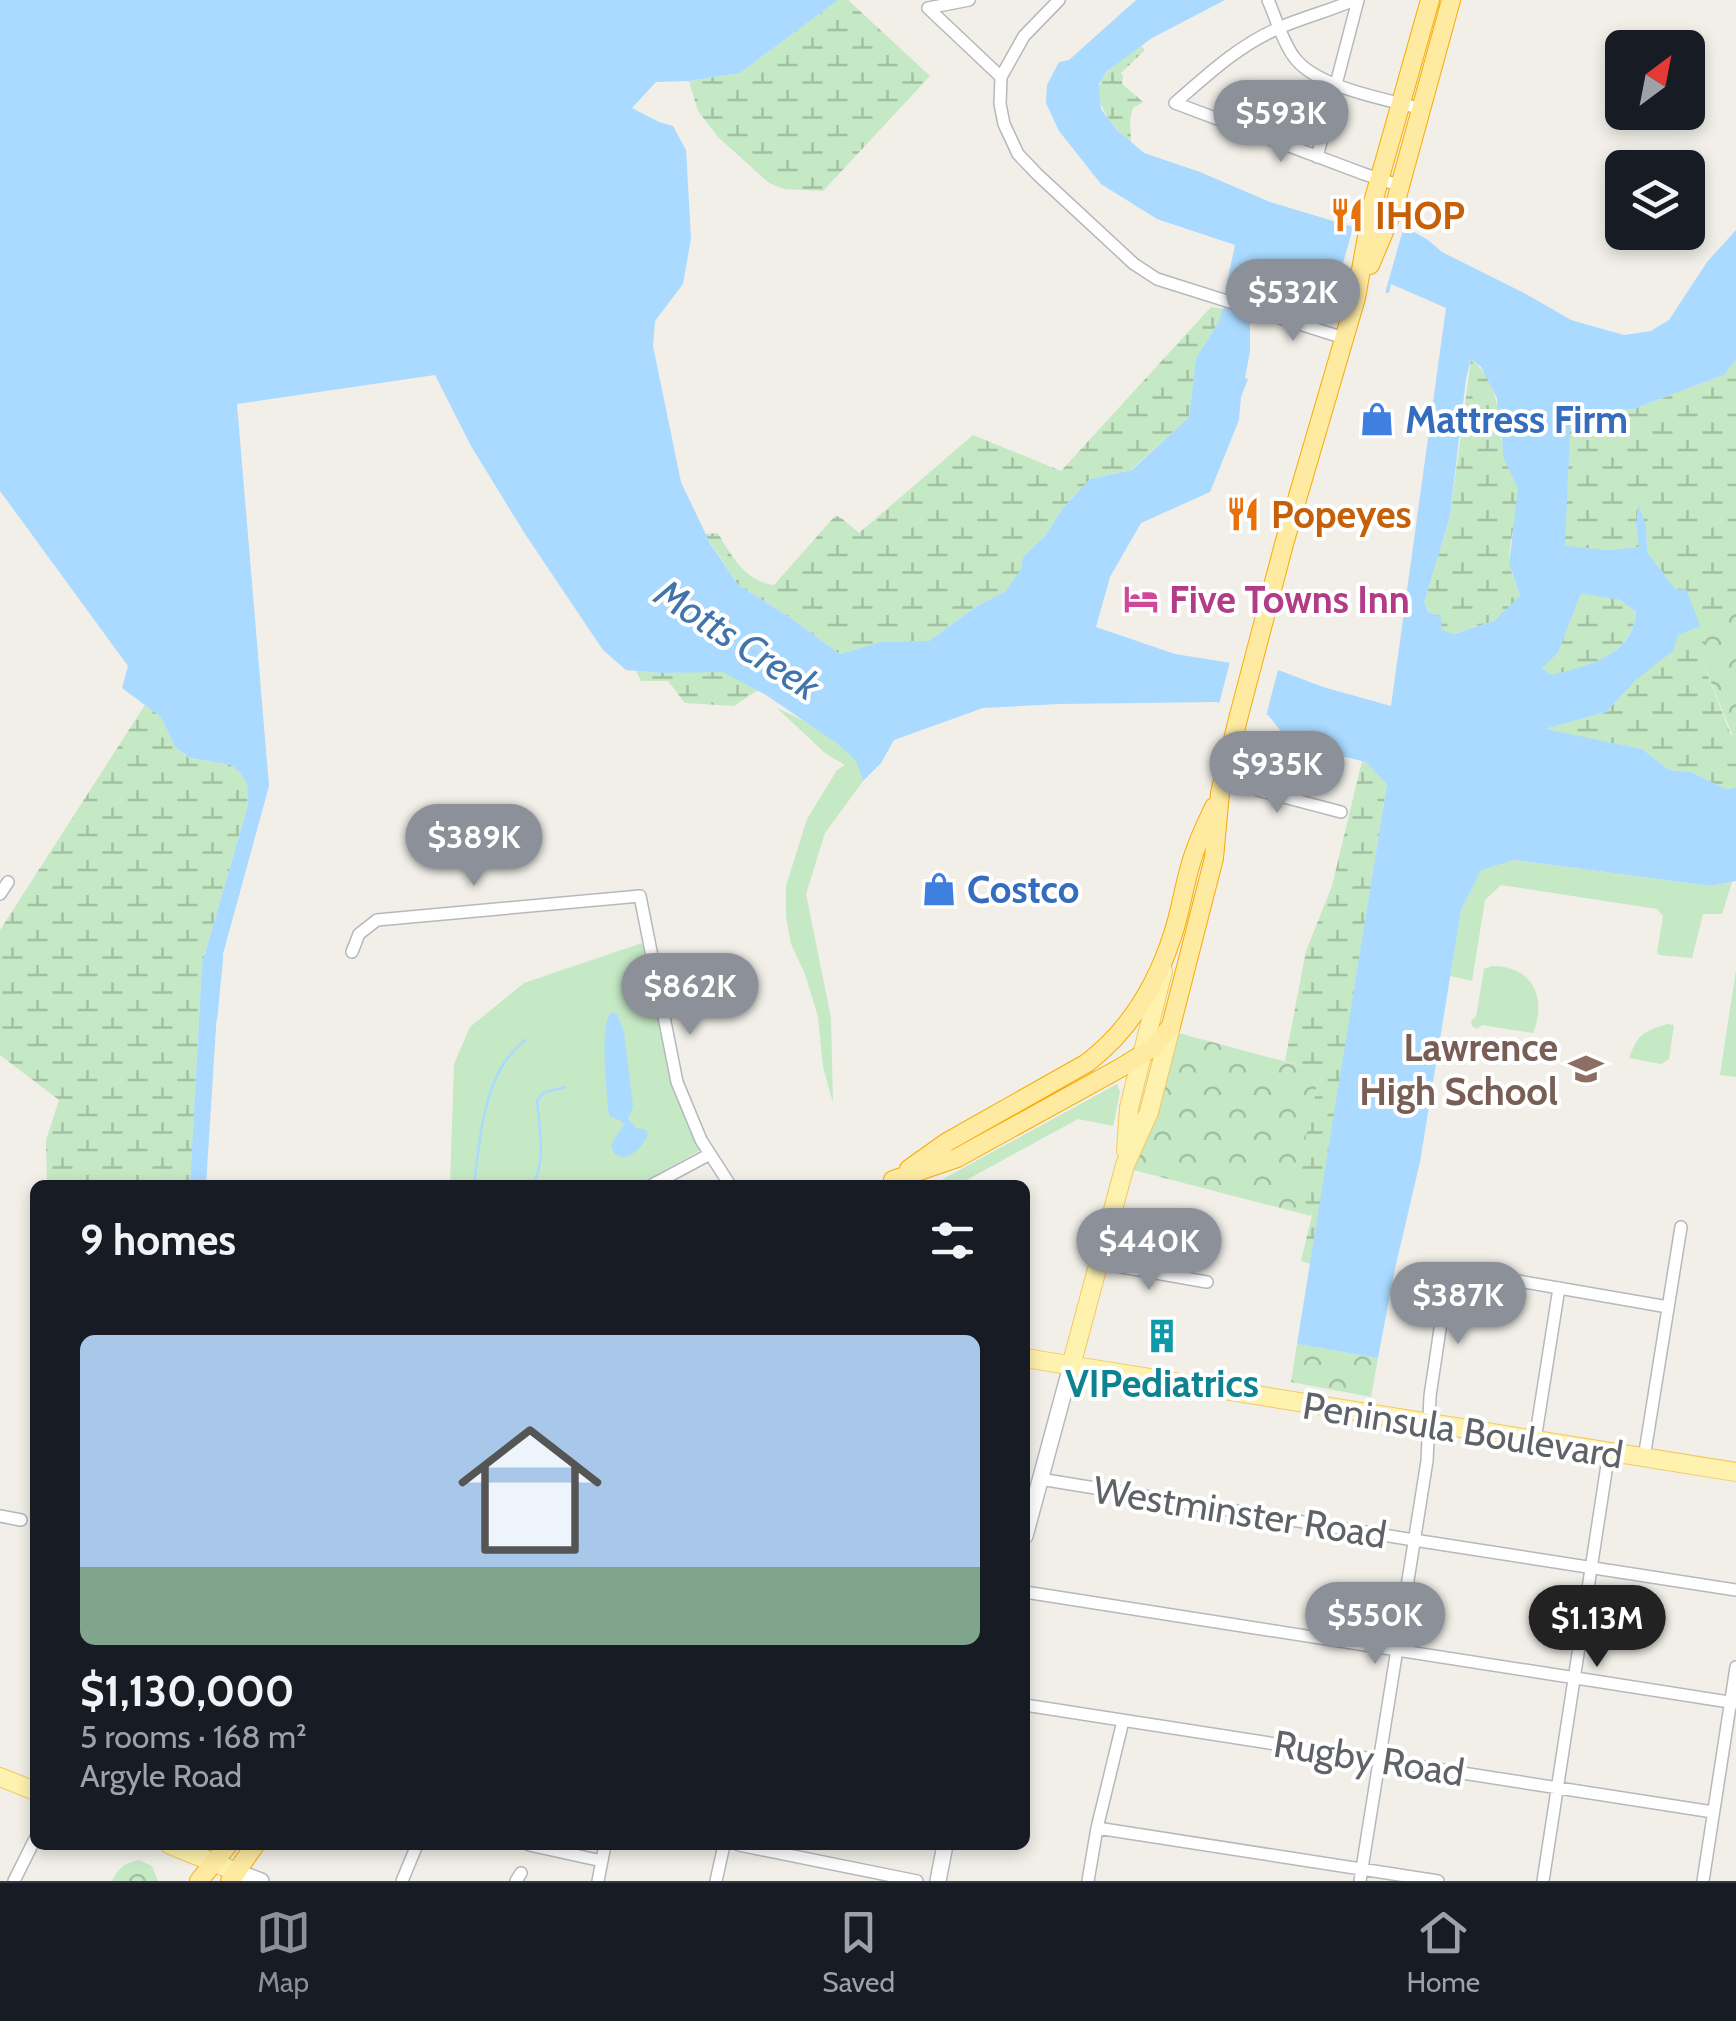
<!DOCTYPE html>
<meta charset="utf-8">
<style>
body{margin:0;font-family:Cabin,sans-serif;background:#20242c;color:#f1f3f6;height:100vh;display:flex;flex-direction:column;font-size:38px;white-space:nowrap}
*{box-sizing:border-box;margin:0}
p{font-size:32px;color:#9ea1a6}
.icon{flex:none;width:55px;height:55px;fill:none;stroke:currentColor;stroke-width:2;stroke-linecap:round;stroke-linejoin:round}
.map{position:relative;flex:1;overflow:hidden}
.drawer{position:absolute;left:30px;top:1180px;width:1000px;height:670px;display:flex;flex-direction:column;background:#171b24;border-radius:15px;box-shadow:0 5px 15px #0003}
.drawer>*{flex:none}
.needle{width:65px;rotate:32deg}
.controls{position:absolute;left:1605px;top:30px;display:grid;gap:20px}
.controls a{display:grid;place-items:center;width:100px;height:100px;border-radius:15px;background:#171b24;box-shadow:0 5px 15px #0003;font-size:50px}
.price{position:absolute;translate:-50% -85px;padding:0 22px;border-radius:35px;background:#8c9099;color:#fff;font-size:32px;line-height:65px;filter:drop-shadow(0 2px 5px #0008)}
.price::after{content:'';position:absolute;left:50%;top:60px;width:30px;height:22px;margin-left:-15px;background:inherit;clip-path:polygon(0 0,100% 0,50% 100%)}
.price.selected{background:#222;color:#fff}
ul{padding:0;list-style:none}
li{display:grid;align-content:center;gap:20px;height:530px;padding:0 50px}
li+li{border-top:2px solid #363941}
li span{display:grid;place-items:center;height:310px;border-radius:15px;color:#555}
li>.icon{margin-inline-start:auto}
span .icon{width:180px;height:180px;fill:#fffc;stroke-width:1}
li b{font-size:42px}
h2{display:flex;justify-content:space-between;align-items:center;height:120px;padding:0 50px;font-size:42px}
.tab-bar{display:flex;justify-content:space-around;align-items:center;height:140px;border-top:2px solid #363941;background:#171b24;font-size:28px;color:#9ea1a6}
.tab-bar a{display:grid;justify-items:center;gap:5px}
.tab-bar .selected{color:#8c9099}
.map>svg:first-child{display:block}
.green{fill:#c5e8c5}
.forest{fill:url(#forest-crowns)}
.wetland{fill:url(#wetland-marsh)}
.water{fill:#aadaff;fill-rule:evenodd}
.pier{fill:#f1efe8}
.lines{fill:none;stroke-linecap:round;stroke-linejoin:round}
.stream{stroke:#aadaff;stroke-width:2.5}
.minor-casing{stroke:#b5b8bc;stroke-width:14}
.secondary-casing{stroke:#b6babf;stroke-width:18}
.primary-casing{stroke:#f2c960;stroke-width:20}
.trunk-casing{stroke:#f9ab00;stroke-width:20}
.minor{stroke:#fff;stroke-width:11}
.secondary{stroke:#fff;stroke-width:15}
.primary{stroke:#fff2af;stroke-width:18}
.trunk{stroke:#feeaa1;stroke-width:18}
.labels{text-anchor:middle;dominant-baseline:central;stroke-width:8;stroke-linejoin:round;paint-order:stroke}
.food-label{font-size:38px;font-weight:bold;fill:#c56008;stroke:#fff;text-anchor:start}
.shop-label{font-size:38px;font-weight:bold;fill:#366cbe;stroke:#fff;text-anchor:start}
.hotel-label{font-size:38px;font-weight:bold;fill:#b23c85;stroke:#fff;text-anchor:start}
.education-label{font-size:38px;font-weight:bold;fill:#785e54;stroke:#fff;text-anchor:end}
.culture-label{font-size:38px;font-weight:bold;fill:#0d838f;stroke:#fff}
.street-label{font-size:38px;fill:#5f6368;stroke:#fff}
.water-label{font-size:40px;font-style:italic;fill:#4174aa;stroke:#fff}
</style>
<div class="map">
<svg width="1736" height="1881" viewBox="0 0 1736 1881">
<defs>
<pattern id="forest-crowns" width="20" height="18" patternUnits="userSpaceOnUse" patternTransform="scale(2.5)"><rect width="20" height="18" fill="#c5e8c5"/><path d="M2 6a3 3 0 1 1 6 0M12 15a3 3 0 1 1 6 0" fill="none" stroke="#a3c0a4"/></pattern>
<pattern id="wetland-marsh" width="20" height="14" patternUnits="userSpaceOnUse" patternTransform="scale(2.5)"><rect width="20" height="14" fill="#c5e8c5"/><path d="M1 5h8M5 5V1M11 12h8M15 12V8" fill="none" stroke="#a3c0a4"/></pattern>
</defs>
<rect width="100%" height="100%" fill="#f1efe8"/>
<path class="green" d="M777 708C803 720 835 735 854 758 859 764 860 774 863 781L825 833 806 894 831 1018 833 1103 823 1067 818 1017 805 974 791 944 786 917V886L807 819 837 770 845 765 825 753Z
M1514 860 1711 886 1732 882 1722 914H1703L1692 958 1659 955 1657 952 1663 916 1657 909 1501 885 1485 900 1472 981 1450 976 1461 910 1481 869Z
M642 943 664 1041 704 1148 638 1185H450L454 1064 470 1027 524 983Z
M1492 966C1533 966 1547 998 1533 1033L1482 1025 1477 1029 1472 1026 1471 1020 1476 1017 1484 969Z
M1736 970V1077L1720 1075Z
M1667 1024 1674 1025 1669 1059 1661 1064 1629 1058C1638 1034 1643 1032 1667 1024Z
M1117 1084 1120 1092 1113 1126 1078 1119 957 1185H932Z"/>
<path class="forest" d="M1736 596V744L1700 655V626Z
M1171 1031 1305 1067 1317 1084 1311 1117V1216L1126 1168Z
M1297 1344 1378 1358 1371 1397 1291 1382Z
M139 1860 152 1866 158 1881H112C118 1868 125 1863 139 1860Z"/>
<path class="wetland" d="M838 0H848L930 76 823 191 784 189 769 183 718 137 698 111 689 81 740 73Z
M1141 46 1145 50 1121 73 1123 76 1122 84 1143 102 1133 108 1130 120 1131 143C1112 126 1083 94 1109 70 1118 61 1130 54 1141 46Z
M1211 307 1224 309 1218 323 1196 358 1189 417 1131 470 1090 479 1062 509 1046 535 1023 557 1021 569 1006 592 977 606 929 641 880 642 840 654 788 616 738 585 705 534 718 533C732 557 745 581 774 585L835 516 840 517 859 533 973 435 1061 471Z
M1471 359C1501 384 1498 417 1503 452 1505 465 1516 475 1518 488 1521 513 1506 542 1510 566 1512 576 1517 587 1520 597L1494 621 1452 634 1441 630 1424 603 1450 516Z
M1736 360V596L1713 623 1700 655 1731 735 1736 736V787L1729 791 1691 772 1669 770 1642 749 1542 730 1606 712 1637 679 1676 590 1647 552 1646 526 1636 524 1640 547 1609 550 1564 547 1571 411 1633 409 1724 375Z
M1581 592 1620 600 1636 612C1632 656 1588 666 1552 676L1542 668 1558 653Z
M636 671 660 673 723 671 758 690 734 706 685 703 668 681H641Z
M145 705 161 717 175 747 189 758 231 765 240 773 247 782 248 805 202 964 190 1185H47L46 1140 59 1100 0 1055V930Z
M1362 761 1366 762 1387 783 1311 1264 1301 1261 1312 1215 1302 1195 1297 1170 1311 1117 1317 1084 1305 1067 1285 1061 1306 951 1332 886Z"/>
<path class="water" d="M0 0H838L740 73 689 81 656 82 632 108 659 122 673 126 686 150 691 238 683 284 655 321 653 346 681 482 710 543 738 585 788 616 840 654 880 642 929 641 977 606 1005 592 1021 569 1023 557 1046 535 1062 509 1090 479 1132 470 1189 417 1196 358 1218 323 1229 294 1225 292 1235 245 1157 219 1101 184 1059 131 1046 103 1047 85 1059 62 1069 60 1136 0H1225L1152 38 1106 72 1099 84 1101 109 1117 130 1144 153 1200 172 1270 202 1350 226 1393 235 1402 233 1407 228 1428 240 1442 252 1526 294 1571 320 1624 335 1651 331 1669 320 1707 262 1736 230V360L1724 375 1633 409 1571 411 1565 546 1609 550 1639 547 1636 524 1638 504 1646 526 1647 552 1676 590 1686 589 1700 626 1678 635 1673 651 1637 679 1606 712 1545 729 1642 749 1669 770 1691 772 1728 790 1736 787V881L1711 886 1514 860 1481 870 1461 910 1420 1162 1394 1273 1378 1358 1297 1344 1387 784 1366 762 1291 744 1268 715 1216 702 1058 704 983 708 894 740 881 763 863 781 856 761 838 744 766 695 723 672 660 673 626 670 603 650 525 534 471 446 435 375 237 404 269 786 220 965 206 1185H190L202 964 248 805 247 783 240 773 231 765 190 758 175 747 161 717 122 688 128 666 0 491ZM1265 259 1335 281 1389 293 1391 284 1446 308 1391 706 1323 687 1281 671 1175 654 1096 627 1110 577 1141 523 1210 492 1239 420 1241 397 1248 379 1245 378 1250 351V321ZM1471 359 1481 367 1497 398 1498 428 1502 439 1503 456 1518 489 1509 564 1520 596 1494 621 1453 634 1442 630 1441 617 1429 612 1424 603 1450 516 1466 379ZM1581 593 1620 600 1636 612C1633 656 1587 666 1551 675L1542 668 1558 653Z
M611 1012 617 1014 624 1032 633 1106 628 1119 636 1128 646 1130 648 1135C642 1146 636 1154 623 1158L615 1154 611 1147 615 1138 624 1125 620 1120 610 1117 608 1110C607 1086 599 1030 611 1012Z"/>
<path class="pier" d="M1355 221 1393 230 1404 226 1384 297 1337 284Z
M1231 658 1279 666 1265 720 1218 708Z"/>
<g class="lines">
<path class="stream" d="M216 1019 222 957
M474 1185C479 1146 482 1097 504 1063 510 1054 518 1047 525 1040
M532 1185C547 1163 539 1126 537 1101L543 1093 565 1087"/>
<g class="minor-casing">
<path id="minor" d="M1059 0 1024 36 1001 77 1000 104 1004 124 1018 154 1038 175 1134 264 1157 279 1344 338
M1268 0C1276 18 1282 41 1294 57 1316 88 1387 99 1422 109
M1354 0C1330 11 1303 17 1279 28 1239 45 1207 75 1175 103L1364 174 1401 186
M928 8 1001 77
M928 8 969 0
M1317 157 1358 0
M1223 781 1341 812
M0 894 8 882
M352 952 359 934 377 920 640 896 677 1082 701 1140 730 1185
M652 1185 710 1154
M1099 1263 1207 1282
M1535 1440 1559 1288
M1644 1458 1681 1227
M1040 1479 1414 1540 1736 1590
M0 1516 21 1520
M1025 1592 1736 1703
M1025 1705 1713 1812
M1097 1828 1438 1881
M529 1845 602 1861
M739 1845 917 1881
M14 1881 35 1839
M402 1881 417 1845
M516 1881 521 1873
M598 1881 605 1845
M716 1881 724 1845
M1088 1881 1097 1828 1123 1721
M1360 1881 1427 1461 1430 1396 1449 1269 1668 1307
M1543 1881 1609 1452
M1703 1881 1736 1667"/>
</g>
<g class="secondary-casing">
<path id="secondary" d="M1025 1536 1071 1366
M237 1872 261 1881
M938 1881 945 1845"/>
</g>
<g class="primary-casing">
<path id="primary" d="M1126 1151 1129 1108 1163 971
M1025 1358 1736 1472
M1071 1366 1125 1165 1149 1112 1171 1026
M0 1777 35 1791
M170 1845 237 1872"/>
</g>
<g class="trunk-casing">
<path id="trunk" d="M1370 265 1394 208 1451 0
M909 1169 947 1142 1087 1063C1129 1031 1157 984 1173 934 1182 907 1185 877 1195 851 1200 836 1207 822 1214 807
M893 1180 957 1158 1122 1067 1154 1047 1171 1026 1214 858 1220 793 1238 719 1284 544 1356 298 1373 202 1430 0
M199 1881 228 1845
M230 1881 255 1845"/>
</g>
<use href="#minor" class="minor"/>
<use href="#secondary" class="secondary"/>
<use href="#primary" class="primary"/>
<use href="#trunk" class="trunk"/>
</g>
<defs>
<g id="restaurant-bare" transform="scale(2.7)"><path d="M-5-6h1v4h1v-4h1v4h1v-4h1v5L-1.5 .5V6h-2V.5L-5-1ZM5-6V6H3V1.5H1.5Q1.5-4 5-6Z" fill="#e8710a" stroke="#fff" stroke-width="2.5" paint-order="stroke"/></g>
<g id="shop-bare" transform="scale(2.7)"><path d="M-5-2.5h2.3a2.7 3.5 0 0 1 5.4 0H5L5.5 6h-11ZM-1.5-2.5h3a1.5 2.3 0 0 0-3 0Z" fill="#3f7fe0" stroke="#fff" stroke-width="2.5" paint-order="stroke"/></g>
<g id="hotel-bare" transform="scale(2.7)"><path d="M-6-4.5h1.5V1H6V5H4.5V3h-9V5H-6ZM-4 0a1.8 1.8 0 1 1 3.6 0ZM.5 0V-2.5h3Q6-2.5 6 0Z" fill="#d1479c" stroke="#fff" stroke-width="2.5" paint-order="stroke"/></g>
<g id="school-bare" transform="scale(2.7)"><path d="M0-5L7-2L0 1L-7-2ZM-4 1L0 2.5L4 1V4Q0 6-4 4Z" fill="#8d6e63" stroke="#fff" stroke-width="2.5" paint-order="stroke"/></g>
<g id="building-bare" transform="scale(2.7)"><path d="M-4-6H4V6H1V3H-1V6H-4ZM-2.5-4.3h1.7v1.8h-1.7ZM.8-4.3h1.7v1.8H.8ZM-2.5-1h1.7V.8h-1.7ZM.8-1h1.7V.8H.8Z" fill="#0f9aa8" stroke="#fff" stroke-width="2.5" paint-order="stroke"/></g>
</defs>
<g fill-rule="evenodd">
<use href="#restaurant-bare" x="1347" y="215"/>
<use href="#shop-bare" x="1377" y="419"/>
<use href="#restaurant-bare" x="1243" y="514"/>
<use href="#hotel-bare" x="1141" y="599"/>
<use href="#shop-bare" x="939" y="889"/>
<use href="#school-bare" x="1586" y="1069"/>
<use href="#building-bare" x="1162" y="1336"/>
</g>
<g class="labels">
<g class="food-label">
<text x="1375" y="215">IHOP</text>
<text x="1271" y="514">Popeyes</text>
</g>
<g class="shop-label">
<text x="1405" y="419">Mattress Firm</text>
<text x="967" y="889">Costco</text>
</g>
<g class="hotel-label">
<text x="1169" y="599">Five Towns Inn</text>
</g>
<g class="education-label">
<text x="1558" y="1047">Lawrence<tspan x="1558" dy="44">High School</tspan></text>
</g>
<g class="culture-label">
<text x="1162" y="1383">VIPediatrics</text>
</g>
<g class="street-label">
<text transform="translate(1463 1430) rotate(9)">Peninsula Boulevard</text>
<text transform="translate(1240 1512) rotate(9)">Westminster Road</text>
<text transform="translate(1369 1758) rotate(9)">Rugby Road</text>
</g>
<g class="water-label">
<text transform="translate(738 639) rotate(33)">Motts Creek</text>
</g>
</g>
</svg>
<div class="controls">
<a><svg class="needle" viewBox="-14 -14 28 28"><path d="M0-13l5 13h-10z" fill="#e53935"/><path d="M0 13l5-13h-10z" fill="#9ea1a6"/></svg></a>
<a><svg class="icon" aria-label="layers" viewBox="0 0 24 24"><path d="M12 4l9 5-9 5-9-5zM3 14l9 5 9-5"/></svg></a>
</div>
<b class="price" style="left:1281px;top:165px">$593K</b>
<b class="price" style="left:1293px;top:344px">$532K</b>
<b class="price" style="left:1277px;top:816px">$935K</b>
<b class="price" style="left:474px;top:889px">$389K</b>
<b class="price" style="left:690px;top:1038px">$862K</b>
<b class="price" style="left:1149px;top:1293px">$440K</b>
<b class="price" style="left:1458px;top:1347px">$387K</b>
<b class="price" style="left:1375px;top:1667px">$550K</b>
<b class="price selected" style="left:1597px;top:1670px">$1.13M</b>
<section class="drawer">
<h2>9 homes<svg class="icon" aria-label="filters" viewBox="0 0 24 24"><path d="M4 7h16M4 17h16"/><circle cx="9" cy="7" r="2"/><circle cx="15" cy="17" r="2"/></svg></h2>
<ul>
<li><span style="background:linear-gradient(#a9c7e8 75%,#7fa58c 0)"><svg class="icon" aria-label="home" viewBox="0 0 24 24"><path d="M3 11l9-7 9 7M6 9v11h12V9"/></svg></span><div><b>$1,130,000</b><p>5 rooms · 168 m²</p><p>Argyle Road</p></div></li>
</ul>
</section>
</div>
<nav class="tab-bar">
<a class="selected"><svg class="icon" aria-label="map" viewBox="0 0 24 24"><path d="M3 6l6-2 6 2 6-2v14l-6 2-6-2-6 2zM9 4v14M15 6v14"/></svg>Map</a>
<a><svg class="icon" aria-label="saved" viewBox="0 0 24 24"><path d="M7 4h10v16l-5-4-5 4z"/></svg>Saved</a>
<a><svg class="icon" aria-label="home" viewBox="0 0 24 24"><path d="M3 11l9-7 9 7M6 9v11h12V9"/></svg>Home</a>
</nav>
